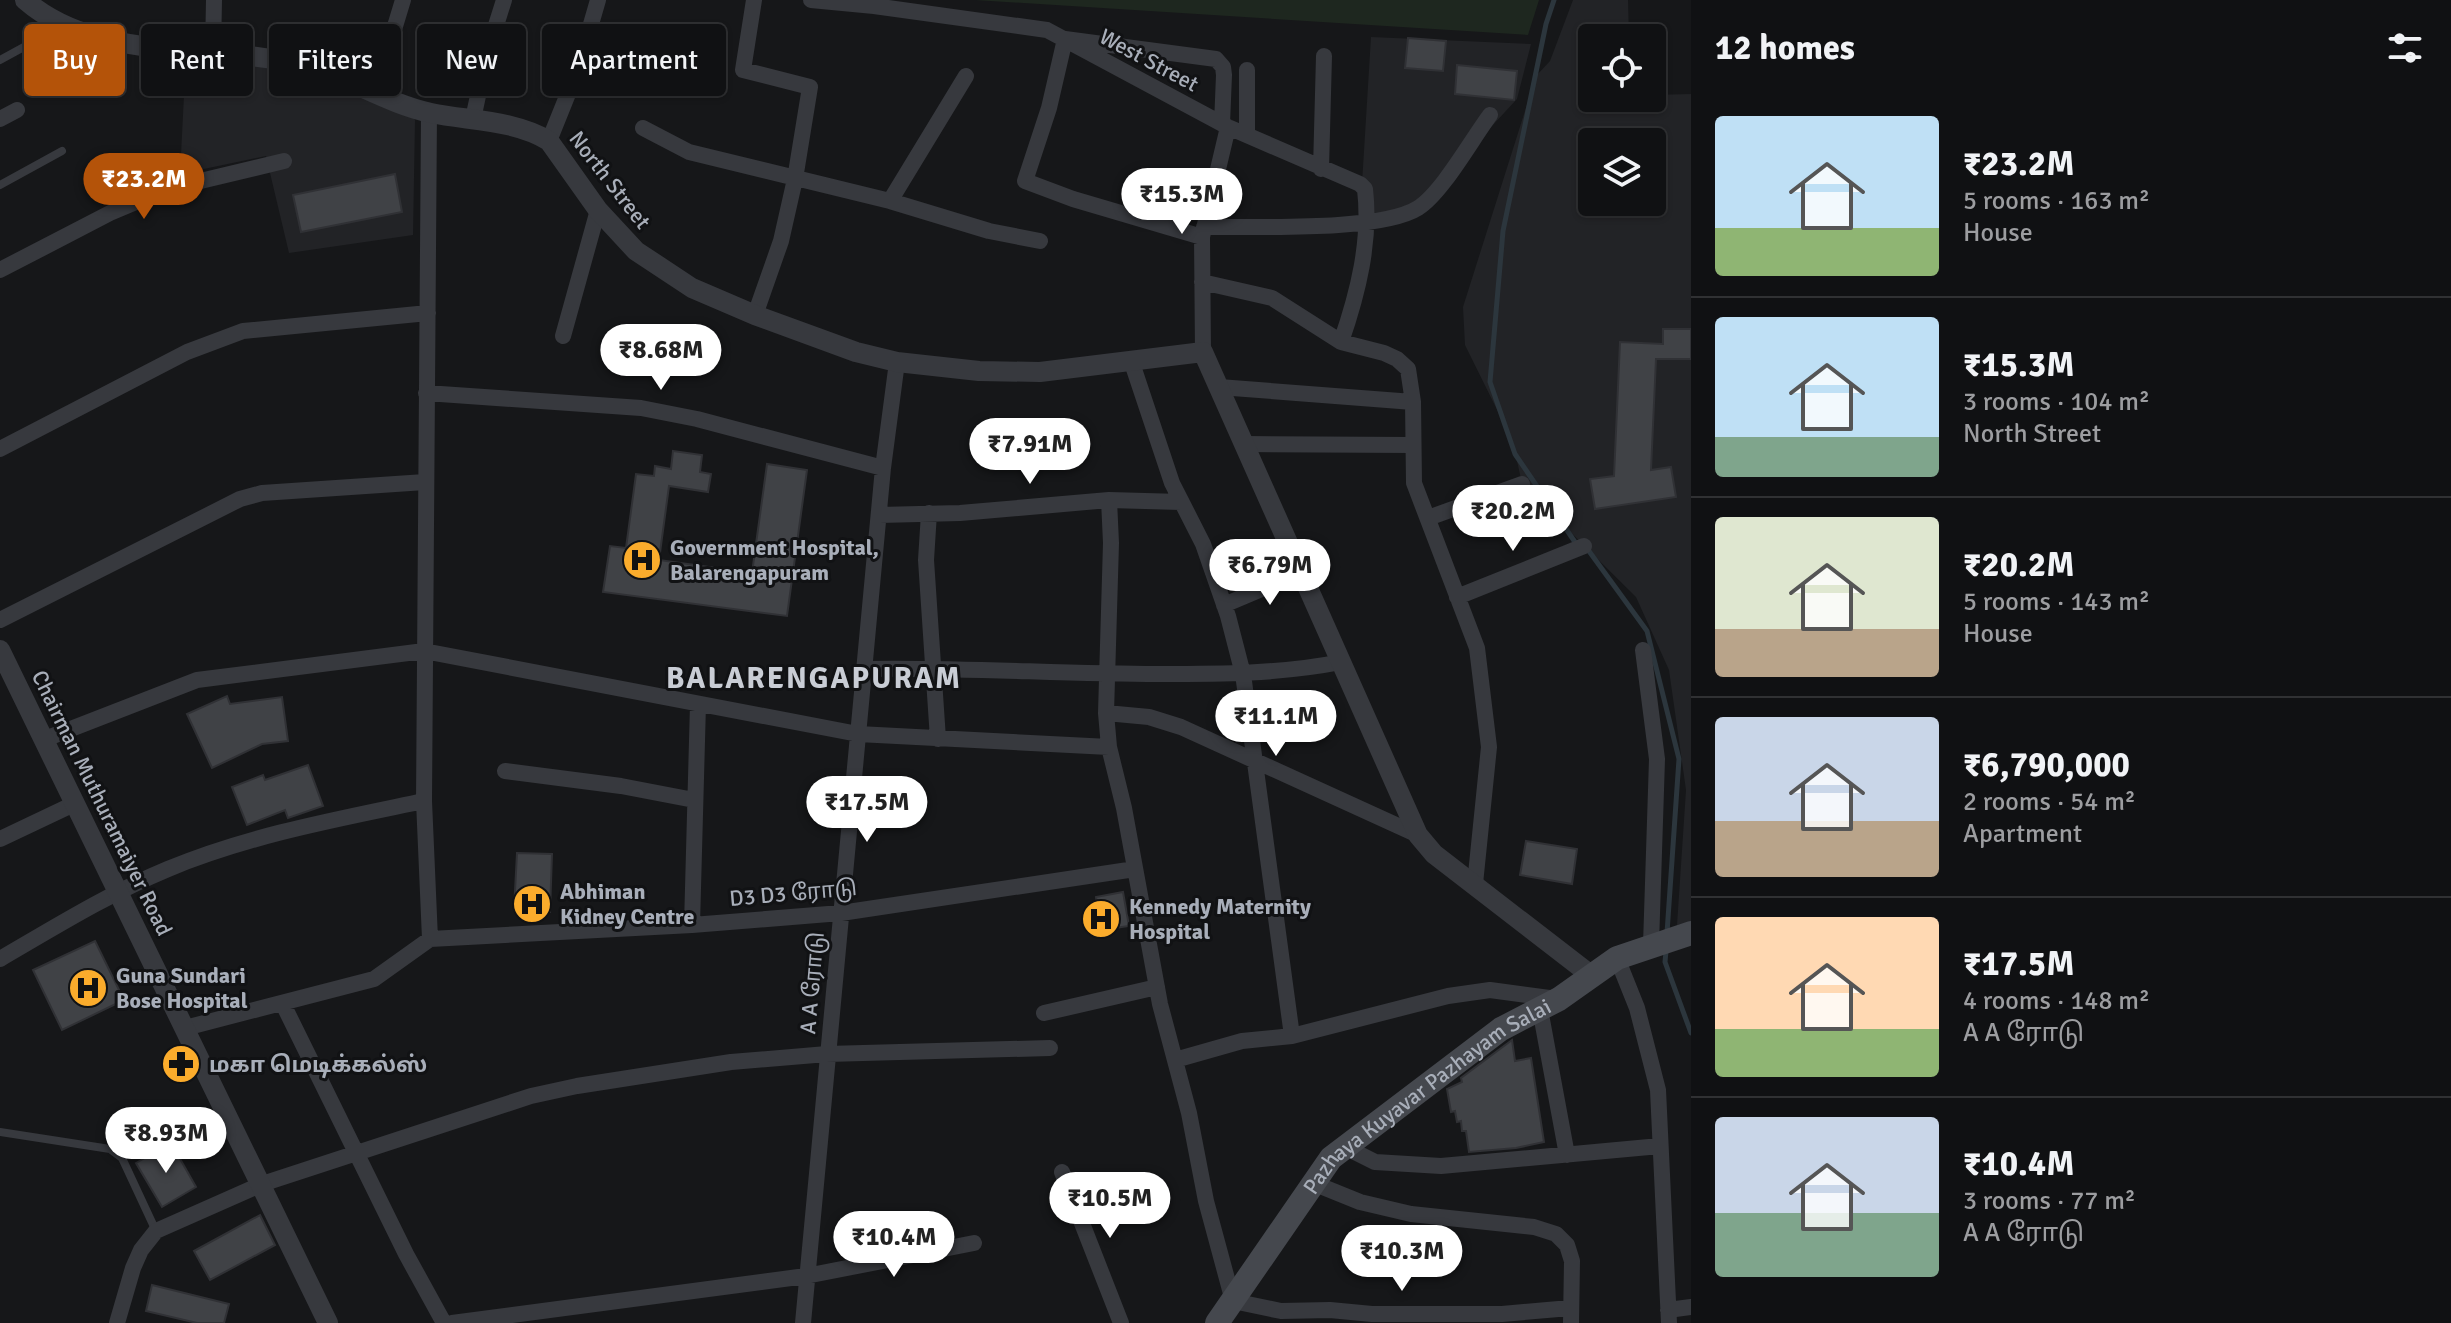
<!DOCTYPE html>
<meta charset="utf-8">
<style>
body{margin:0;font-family:Signika,"Noto Sans Tamil",sans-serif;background:#1e1f21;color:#f1f3f6;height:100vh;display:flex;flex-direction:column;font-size:30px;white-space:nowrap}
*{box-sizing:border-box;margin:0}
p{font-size:26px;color:#9c9da0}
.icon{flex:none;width:44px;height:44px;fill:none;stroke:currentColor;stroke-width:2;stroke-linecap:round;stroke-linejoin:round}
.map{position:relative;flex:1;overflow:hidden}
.details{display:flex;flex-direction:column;background:#101113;width:760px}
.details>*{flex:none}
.top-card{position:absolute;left:24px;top:24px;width:760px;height:72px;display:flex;gap:16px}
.buttons{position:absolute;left:1578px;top:24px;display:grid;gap:16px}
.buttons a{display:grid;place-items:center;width:88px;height:88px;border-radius:8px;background:#101113;box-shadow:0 2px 6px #0004,0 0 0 2px #303133;font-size:40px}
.price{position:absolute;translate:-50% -68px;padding:0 18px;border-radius:28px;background:#fff;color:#222;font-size:26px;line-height:52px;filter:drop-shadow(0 2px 4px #0008)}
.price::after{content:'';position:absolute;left:50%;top:48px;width:24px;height:18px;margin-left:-12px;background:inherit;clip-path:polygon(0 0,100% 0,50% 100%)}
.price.active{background:#b45309;color:#fff}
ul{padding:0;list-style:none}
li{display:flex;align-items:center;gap:24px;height:200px;padding:0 24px}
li+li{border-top:2px solid #303133}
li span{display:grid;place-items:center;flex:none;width:224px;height:160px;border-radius:8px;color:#555}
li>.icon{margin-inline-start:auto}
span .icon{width:96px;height:96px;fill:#fffc;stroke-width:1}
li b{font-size:34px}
h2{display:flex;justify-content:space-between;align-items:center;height:96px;padding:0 24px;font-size:34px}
.tag{padding:0 28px;border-radius:8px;background:#101113;box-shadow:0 2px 6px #0004,0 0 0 2px #303133;font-size:28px;line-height:72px}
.tag.active{background:#b45309;color:#fff}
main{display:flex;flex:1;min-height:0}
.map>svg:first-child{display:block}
.built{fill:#222326;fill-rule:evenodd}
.green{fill:#1e271f}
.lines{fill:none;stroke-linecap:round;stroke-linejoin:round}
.stream{stroke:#2c363d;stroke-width:5}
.building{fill:#404246;stroke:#303135;stroke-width:2}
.service{stroke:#37393e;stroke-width:8}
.minor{stroke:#37393e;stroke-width:16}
.tertiary{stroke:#37393e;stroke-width:20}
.secondary{stroke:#45484e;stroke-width:24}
.labels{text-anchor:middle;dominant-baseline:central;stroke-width:6;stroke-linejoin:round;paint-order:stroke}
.street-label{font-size:22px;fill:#a8aeb9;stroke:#111214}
.poi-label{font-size:22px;font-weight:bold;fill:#a8aeb9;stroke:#111214;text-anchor:start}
.district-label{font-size:30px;font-weight:bold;letter-spacing:2px;fill:#c9cdd5;stroke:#111214}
</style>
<main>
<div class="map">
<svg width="1691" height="1323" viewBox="0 0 1691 1323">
<rect width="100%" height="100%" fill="#161719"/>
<path class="built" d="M1573 0H1628L1629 38H1592V98H1652V95L1691 94V922L1677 925 1686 790 1669 670 1636 597 1522 484 1513 442 1465 345 1463 307 1536 76 1550 61ZM1592 142H1652V202H1592Z
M1371 37 1531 44 1517 99 1429 194 1391 213 1360 216Z
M186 56 289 69 409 109 415 120 413 235 289 253 266 156 180 174Z"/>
<path class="green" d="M975 0H1539L1528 35Z"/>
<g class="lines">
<path class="stream" d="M1554 0 1546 24 1503 231 1490 382 1515 454 1577 545
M1586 547 1647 631 1679 759 1667 933
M1666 951 1665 962 1691 1033"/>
</g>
<path class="building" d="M1408 38 1446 41 1443 71 1405 68Z
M1457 65 1517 71 1514 100 1455 94Z
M395 174 402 212 301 232 293 195Z
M1663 329H1691V359H1656L1651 470 1671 467 1676 497 1595 509 1590 479 1614 476 1620 342 1663 344Z
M673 451 702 455 700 472 711 474 708 492 669 486 659 560 752 573 767 464 807 470 787 616 603 592 610 546 626 548 636 474 654 476 655 466 671 469Z
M227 696 230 704 282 697 288 741 262 744 212 768 187 714Z
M308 765 323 806 288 818 285 810 247 825 232 787 263 775 265 780Z
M1526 841 1577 849 1572 884 1520 875Z
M517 853 552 854 550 912 514 910Z
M1123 892 1129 926 1101 930 1096 897Z
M95 941 124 1000 62 1030 33 970Z
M1512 1040 1515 1061 1531 1058 1544 1142 1516 1148 1469 1152 1466 1131H1462L1461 1121 1457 1122 1455 1111 1451 1112 1447 1089 1462 1082 1461 1078Z
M171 1143 196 1187 162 1207 136 1163Z
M260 1215 275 1245 210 1280 194 1251Z
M152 1285 229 1304 224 1323H197L146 1311Z"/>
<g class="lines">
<path class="service" d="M0 60 33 42 58 24
M0 185 62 151
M0 1132 110 1149 122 1158 156 1231"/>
<path class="minor" d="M754 0 743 70 810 87 795 179 781 241 755 315
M811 0 874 6 1047 30 1228 127 1360 184 1365 189C1371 241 1358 293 1341 342
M213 52 214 0
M375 92 403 0
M429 112 424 801 430 939
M0 119 17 110
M473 119 487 54 504 0
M643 128 689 152 890 201 989 231 1040 241
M1247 134V70
M549 141 578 69 598 0
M1321 169 1324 56
M890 201 966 76
M1204 227C1253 226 1380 232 1418 208 1442 193 1472 139 1490 115
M1202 237 1073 199 1025 181 1049 108 1065 39 1216 59 1223 67 1224 75 1222 124
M0 270 110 213 167 189 284 161
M1202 282 1272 298 1341 342 1384 353 1397 359 1408 369 1413 402 1414 483 1477 648 1489 747 1475 884
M563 336 598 210
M1203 352 1202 237 1228 127
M1131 360 1172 483 1203 544 1228 616 1243 674 1292 1036 1242 1041 1175 1060
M1219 387 1413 402
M426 393 641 408 697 419 883 468
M1244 444 1412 445
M0 449 187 352 243 331 428 313
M1109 500 1111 543 1106 713 1109 747 1124 808 1160 1004 1189 1113 1206 1201 1233 1301 1281 1311 1330 1310 1372 1314H1502L1570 1308
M929 513 926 560 938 739
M879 515 960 513 1109 500 1181 502
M1428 518 1522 484
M1457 597 1584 546
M1224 605 1301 572
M0 620 240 499 262 493 425 482
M1643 650 1657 759 1651 945
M864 669C962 667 1060 674 1158 674 1220 674 1280 674 1341 662
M1106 713 1149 717 1181 727 1418 835
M45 739 197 680 424 651 858 734 1109 747
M505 771 621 786 694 800
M0 839 76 803
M692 925 698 704
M1617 958 1637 1008 1658 1090 1669 1323
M0 959C55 927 110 893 168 869 250 835 338 819 424 801
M283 1004 406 1254 444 1323
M1540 1009 1567 1155
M1044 1013 1157 987
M185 1028 374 979 430 939 692 925 841 913 1135 869
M1292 1036 1448 996 1490 990 1557 999
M1345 1147 1375 1162 1441 1166 1660 1146
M1062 1172 1121 1323
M1313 1183 1360 1202 1411 1214 1534 1227 1556 1234 1567 1245 1572 1261 1571 1323
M1668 1310 1691 1307
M117 1323 133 1268 141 1250 156 1231 262 1184 531 1096 577 1086 731 1062 827 1054 1050 1048
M452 1323 806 1276 974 1243
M803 1323 883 468 897 362"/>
<path class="tertiary" d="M25 0C98 64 216 42 306 66 348 77 388 104 431 113 470 121 515 120 549 141L598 210 636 251 692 288 755 315 856 352 897 362 979 371 1040 372 1203 352 1418 835 1434 854 1592 976
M0 650 328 1323"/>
<path class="secondary" id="s1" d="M1217 1323 1331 1158 1501 1029 1559 999 1617 958 1691 933"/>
</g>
<defs>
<g id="hospital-disc" transform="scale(2)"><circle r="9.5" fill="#fbac2c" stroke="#111214"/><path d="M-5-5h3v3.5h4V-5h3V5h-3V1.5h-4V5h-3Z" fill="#111"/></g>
<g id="pharmacy-disc" transform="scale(2)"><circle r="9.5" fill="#fbac2c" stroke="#111214"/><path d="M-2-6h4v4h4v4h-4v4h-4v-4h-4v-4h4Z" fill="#111"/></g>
</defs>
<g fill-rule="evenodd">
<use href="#hospital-disc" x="642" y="560"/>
<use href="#hospital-disc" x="532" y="904"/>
<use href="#hospital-disc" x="1101" y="919"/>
<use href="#hospital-disc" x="88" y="988"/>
<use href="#pharmacy-disc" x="181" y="1064"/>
</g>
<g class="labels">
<g class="street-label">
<text transform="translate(1149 60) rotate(28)">West Street</text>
<text transform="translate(610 180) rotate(52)">North Street</text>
<text transform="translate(102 803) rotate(64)">Chairman Muthuramaiyer Road</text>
<text transform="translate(793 893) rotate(-5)">D3 D3 ரோடு</text>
<text transform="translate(812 983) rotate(-85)">A A ரோடு</text>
<text stroke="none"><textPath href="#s1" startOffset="314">Pazhaya Kuyavar Pazhayam Salai</textPath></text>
</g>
<g class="poi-label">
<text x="670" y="547">Government Hospital,<tspan x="670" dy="25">Balarengapuram</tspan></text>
<text x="560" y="891">Abhiman<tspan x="560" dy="25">Kidney Centre</tspan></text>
<text x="1129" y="906">Kennedy Maternity<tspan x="1129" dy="25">Hospital</tspan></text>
<text x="116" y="975">Guna Sundari<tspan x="116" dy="25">Bose Hospital</tspan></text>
<text x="209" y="1064">மகா மெடிக்கல்ஸ்</text>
</g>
<g class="district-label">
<text x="814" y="678">BALARENGAPURAM</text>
</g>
</g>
</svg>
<div class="buttons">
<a><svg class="icon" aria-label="locate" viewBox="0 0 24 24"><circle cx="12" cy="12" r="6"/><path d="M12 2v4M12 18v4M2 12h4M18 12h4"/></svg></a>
<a><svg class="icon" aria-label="layers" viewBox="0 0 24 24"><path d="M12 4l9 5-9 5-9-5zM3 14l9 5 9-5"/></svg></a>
</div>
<b class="price active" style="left:144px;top:221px">₹23.2M</b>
<b class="price" style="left:1182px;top:236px">₹15.3M</b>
<b class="price" style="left:661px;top:392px">₹8.68M</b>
<b class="price" style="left:1030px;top:486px">₹7.91M</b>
<b class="price" style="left:1513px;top:553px">₹20.2M</b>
<b class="price" style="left:1270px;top:607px">₹6.79M</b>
<b class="price" style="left:1276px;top:758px">₹11.1M</b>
<b class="price" style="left:867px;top:844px">₹17.5M</b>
<b class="price" style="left:166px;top:1175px">₹8.93M</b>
<b class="price" style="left:1110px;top:1240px">₹10.5M</b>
<b class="price" style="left:894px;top:1279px">₹10.4M</b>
<b class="price" style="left:1402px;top:1293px">₹10.3M</b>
<div class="top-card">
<a class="tag active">Buy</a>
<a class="tag">Rent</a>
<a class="tag">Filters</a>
<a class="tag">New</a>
<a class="tag">Apartment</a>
</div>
</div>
<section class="details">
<h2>12 homes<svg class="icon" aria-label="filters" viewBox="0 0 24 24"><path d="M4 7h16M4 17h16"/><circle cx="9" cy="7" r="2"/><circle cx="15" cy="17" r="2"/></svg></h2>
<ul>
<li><span style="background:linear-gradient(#bfe0f5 70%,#8fb573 0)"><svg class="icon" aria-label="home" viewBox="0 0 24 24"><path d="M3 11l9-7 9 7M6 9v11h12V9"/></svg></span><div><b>₹23.2M</b><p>5 rooms · 163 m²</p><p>House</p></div></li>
<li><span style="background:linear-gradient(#bfe0f5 75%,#7fa58c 0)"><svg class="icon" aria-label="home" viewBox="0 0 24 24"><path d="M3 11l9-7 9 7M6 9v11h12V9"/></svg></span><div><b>₹15.3M</b><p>3 rooms · 104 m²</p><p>North Street</p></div></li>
<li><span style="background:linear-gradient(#dfe7d0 70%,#b9a48a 0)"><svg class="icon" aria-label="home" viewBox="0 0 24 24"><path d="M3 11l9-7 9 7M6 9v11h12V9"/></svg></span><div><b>₹20.2M</b><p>5 rooms · 143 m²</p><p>House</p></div></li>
<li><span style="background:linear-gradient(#c9d6e8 65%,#b9a48a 0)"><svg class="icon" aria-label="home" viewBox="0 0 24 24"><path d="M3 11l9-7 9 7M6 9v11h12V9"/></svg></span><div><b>₹6,790,000</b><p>2 rooms · 54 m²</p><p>Apartment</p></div></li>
<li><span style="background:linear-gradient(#ffd9b3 70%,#8fb573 0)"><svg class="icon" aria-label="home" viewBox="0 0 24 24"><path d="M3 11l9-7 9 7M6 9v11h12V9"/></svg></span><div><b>₹17.5M</b><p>4 rooms · 148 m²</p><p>A A ரோடு</p></div></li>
<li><span style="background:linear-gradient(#c9d6e8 60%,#7fa58c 0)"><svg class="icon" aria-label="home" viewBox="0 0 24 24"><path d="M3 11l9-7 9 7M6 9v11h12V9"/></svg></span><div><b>₹10.4M</b><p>3 rooms · 77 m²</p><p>A A ரோடு</p></div></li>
</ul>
</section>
</main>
